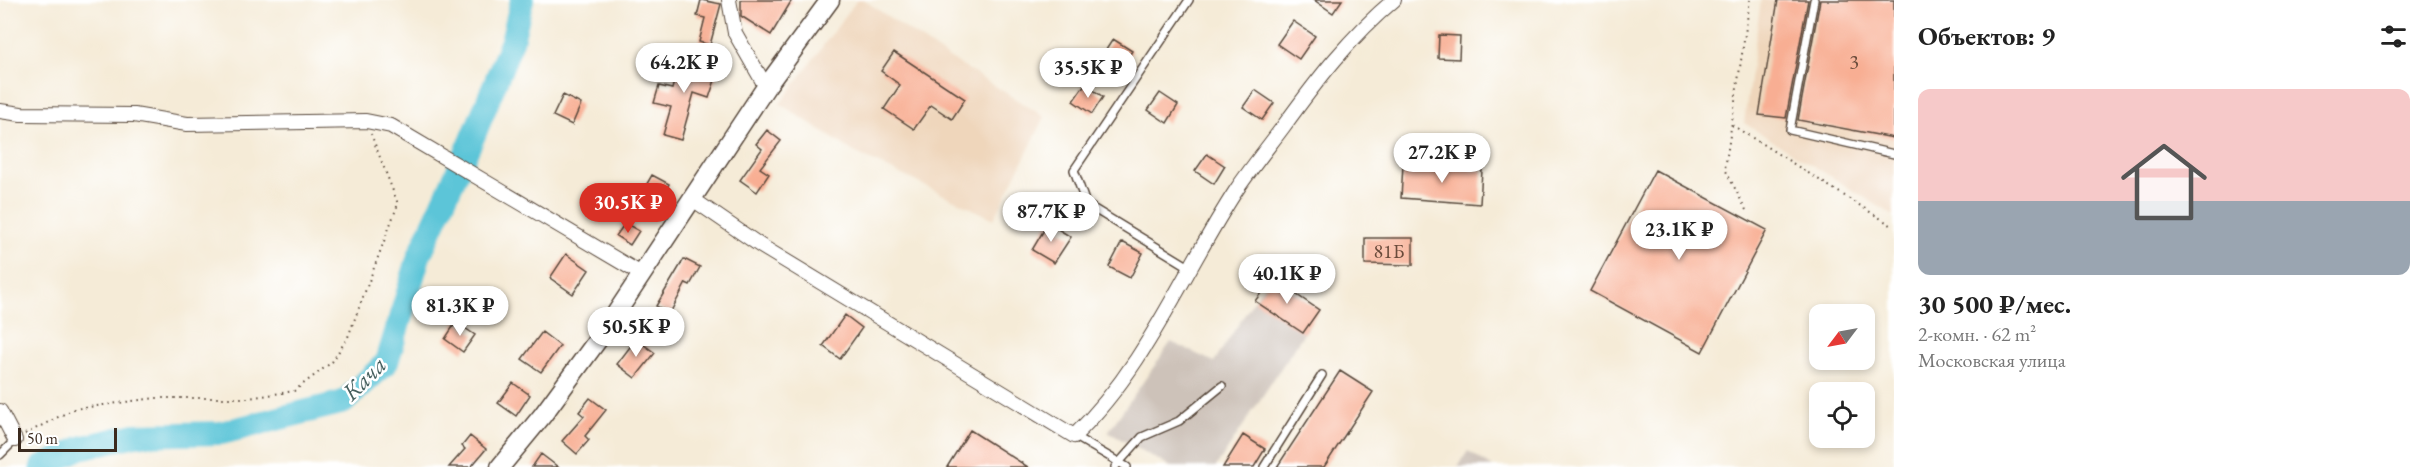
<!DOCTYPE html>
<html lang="ru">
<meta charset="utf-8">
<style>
body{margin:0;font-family:"EB Garamond",serif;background:#f6f6f6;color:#222;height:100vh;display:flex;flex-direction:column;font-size:22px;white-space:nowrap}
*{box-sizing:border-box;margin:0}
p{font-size:20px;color:#767676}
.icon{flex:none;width:33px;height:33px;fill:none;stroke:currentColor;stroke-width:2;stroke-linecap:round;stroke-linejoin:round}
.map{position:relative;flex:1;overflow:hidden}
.panel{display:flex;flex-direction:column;background:#fff;width:540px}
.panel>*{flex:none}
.needle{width:39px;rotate:238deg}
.controls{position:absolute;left:1809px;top:304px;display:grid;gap:12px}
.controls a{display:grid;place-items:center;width:66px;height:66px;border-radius:12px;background:#fff;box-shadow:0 3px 9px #0003;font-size:30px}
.scale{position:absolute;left:18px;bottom:15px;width:99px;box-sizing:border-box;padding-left:6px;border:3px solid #3b2a1e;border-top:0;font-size:16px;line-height:21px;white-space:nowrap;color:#3b2a1e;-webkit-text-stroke:4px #fff;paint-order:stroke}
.price{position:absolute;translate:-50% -51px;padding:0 14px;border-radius:21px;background:#fff;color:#222;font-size:20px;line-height:39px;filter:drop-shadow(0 2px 3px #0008)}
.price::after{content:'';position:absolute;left:50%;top:36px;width:18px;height:14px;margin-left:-9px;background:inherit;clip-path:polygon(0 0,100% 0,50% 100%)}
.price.active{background:#d93025;color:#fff}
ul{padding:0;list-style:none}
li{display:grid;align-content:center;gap:12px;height:318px;padding:0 24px}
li+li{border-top:2px solid #e0e0e0}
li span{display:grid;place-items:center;height:186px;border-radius:12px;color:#555}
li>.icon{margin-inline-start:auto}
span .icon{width:108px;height:108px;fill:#fffc;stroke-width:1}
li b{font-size:26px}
h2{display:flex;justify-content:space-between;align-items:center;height:72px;padding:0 24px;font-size:26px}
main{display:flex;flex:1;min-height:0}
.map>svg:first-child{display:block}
.built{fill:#efd6bb}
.industrial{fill:#cdc2b9}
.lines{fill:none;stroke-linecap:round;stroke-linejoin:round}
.river{stroke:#5cc5d8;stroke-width:24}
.building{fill:#f8ae93}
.service-casing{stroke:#57473a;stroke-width:10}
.minor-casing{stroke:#57473a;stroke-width:16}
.tertiary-casing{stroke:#57473a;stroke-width:21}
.path{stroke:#57473a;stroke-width:2;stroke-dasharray:1.5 4.5;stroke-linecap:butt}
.service{stroke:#fff;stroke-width:7}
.minor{stroke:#fff;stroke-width:14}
.tertiary{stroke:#fff;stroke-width:18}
.labels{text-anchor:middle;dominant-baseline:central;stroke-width:5;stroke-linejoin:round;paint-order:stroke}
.number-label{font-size:20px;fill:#6a4b3b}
.water-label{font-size:24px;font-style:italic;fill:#47605f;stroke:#fff}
</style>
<main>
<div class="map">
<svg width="1894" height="467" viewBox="0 0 1894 467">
<rect width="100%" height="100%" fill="#fff"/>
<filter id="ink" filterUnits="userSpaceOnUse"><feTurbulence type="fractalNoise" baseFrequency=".0167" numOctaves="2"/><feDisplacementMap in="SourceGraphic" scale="12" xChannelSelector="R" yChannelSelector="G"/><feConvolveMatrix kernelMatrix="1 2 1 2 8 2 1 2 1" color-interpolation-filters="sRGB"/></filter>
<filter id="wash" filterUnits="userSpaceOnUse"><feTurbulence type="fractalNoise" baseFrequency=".008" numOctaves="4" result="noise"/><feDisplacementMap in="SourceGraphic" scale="24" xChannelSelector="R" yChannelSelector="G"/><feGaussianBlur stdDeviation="1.35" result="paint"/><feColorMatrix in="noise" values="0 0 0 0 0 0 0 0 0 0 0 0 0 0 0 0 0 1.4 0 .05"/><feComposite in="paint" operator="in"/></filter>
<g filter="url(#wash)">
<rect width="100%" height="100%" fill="#f5ebd7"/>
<path class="built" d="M857 0H864L944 55 1045 117 994 219 854 152 780 104Z
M1761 0H1894V216L1744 123Z"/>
<path class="industrial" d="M1271 274 1319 310 1216 467H1171L1108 432 1171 342 1214 362Z
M1468 451 1493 467H1458Z"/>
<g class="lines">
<path class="river" d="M42 467 80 448 135 435 221 433 344 402 387 362 419 256 474 135 512 41 522 0"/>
</g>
<g id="blocks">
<path class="building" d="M701 0 721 4 710 45 699 42 705 18 697 16Z
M741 0H792L771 35 741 16Z
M1314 0H1342L1333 13Z
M1778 0H1808L1786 118 1759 115Z
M1820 0H1894V138L1798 120Z
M1293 21 1315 36 1299 59 1277 44Z
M1439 35 1460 36 1459 59 1438 58Z
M1113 39 1132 51 1121 68 1102 56Z
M894 52 965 99 952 119 931 105 914 129 884 109 900 85 881 71Z
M681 55 702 60 699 72 716 77 709 98 694 93 681 140 663 135 671 107 654 103 659 86 672 89Z
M1085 84 1103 97 1092 114 1073 101Z
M1255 90 1274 103 1262 120 1243 107Z
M1160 93 1178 105 1167 123 1148 110Z
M563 95 581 104 572 125 553 116Z
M767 130 781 141 760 168 769 174 757 192 740 180 762 149 756 144Z
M1207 154 1225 166 1214 184 1195 171Z
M1403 165 1482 170 1480 204 1401 198Z
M1655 170 1767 230 1702 352 1590 291Z
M652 175 669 184 658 204 641 194Z
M625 223 639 231 630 245 616 236Z
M1048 223 1071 237 1054 263 1032 250Z
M1365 238H1413V265L1365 264Z
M1122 242 1143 253 1130 278 1109 267Z
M566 254 589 270 573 294 550 278Z
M684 259 700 267 690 285 686 283 670 313 656 306Z
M1272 278 1319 310 1303 333 1255 301Z
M845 315 862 328 840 359 823 346Z
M456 322 475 335 463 352 445 339Z
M542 332 560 346 541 372 522 359Z
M636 339 655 353 635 378 617 364Z
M1340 371 1373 392 1324 467H1277Z
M513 383 530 395 516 416 498 403Z
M590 398 606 410 585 436 589 440 577 454 562 441 584 416 579 412Z
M970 430 1028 467H947Z
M1243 435 1265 449 1254 467H1223Z
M470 436 486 449 471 467H449L465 449 462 446Z
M541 454 558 467H532Z"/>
</g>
</g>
<g filter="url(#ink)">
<use href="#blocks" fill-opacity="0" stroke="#57473a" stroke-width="1.5"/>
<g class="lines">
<g class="service-casing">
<path id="service" d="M1189 0 1074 170 1086 204 1191 268
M1814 0 1790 130 1894 154
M1074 436 1127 467
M0 455 15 440
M1115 467 1142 437 1179 421 1222 386
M1264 467 1322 375"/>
</g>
<g class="minor-casing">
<path id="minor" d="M729 0 735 33 766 87
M0 111 21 114 134 115 187 124 366 121 391 126 643 275
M691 198 761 246 1074 436C1147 366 1183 271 1237 189 1252 167 1268 147 1283 127 1317 80 1350 37 1394 0
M0 411 15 440"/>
</g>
<g class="tertiary-casing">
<path id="tertiary" d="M500 467 542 416 605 330 766 87 830 0"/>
</g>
<path class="path" d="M1732 125 1894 227
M1746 210 1725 169 1750 0
M25 434 74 409 155 398H249L294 391 332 362 348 337 398 204 371 134"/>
<use href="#service" class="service"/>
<use href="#minor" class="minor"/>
<use href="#tertiary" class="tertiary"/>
</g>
</g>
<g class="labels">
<g class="number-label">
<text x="1854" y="62">3</text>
<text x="1389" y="251">81Б</text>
</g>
<g class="water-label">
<text transform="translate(364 378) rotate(-45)">Кача</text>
</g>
</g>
</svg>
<div class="controls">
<a><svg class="needle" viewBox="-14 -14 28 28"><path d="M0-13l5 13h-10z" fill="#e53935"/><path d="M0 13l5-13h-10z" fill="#767676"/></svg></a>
<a><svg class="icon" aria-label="locate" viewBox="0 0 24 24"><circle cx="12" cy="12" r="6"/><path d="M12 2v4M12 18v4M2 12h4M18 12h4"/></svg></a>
</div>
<div class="scale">50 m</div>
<b class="price" style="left:684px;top:94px">64.2K ₽</b>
<b class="price" style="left:1088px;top:99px">35.5K ₽</b>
<b class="price" style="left:1442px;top:184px">27.2K ₽</b>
<b class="price active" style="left:628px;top:234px">30.5K ₽</b>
<b class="price" style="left:1051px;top:243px">87.7K ₽</b>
<b class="price" style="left:1679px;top:261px">23.1K ₽</b>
<b class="price" style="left:1287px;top:305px">40.1K ₽</b>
<b class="price" style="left:460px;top:337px">81.3K ₽</b>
<b class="price" style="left:636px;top:358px">50.5K ₽</b>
</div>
<section class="panel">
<h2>Объектов: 9<svg class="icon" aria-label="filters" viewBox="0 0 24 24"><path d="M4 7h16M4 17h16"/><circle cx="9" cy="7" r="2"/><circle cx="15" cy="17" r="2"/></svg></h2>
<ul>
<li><span style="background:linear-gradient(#f6c9c9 60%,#9aa5b1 0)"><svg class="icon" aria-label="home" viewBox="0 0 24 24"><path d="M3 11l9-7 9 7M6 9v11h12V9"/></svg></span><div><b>30 500 ₽/мес.</b><p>2-комн. · 62 m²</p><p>Московская улица</p></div></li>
</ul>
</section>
</main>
